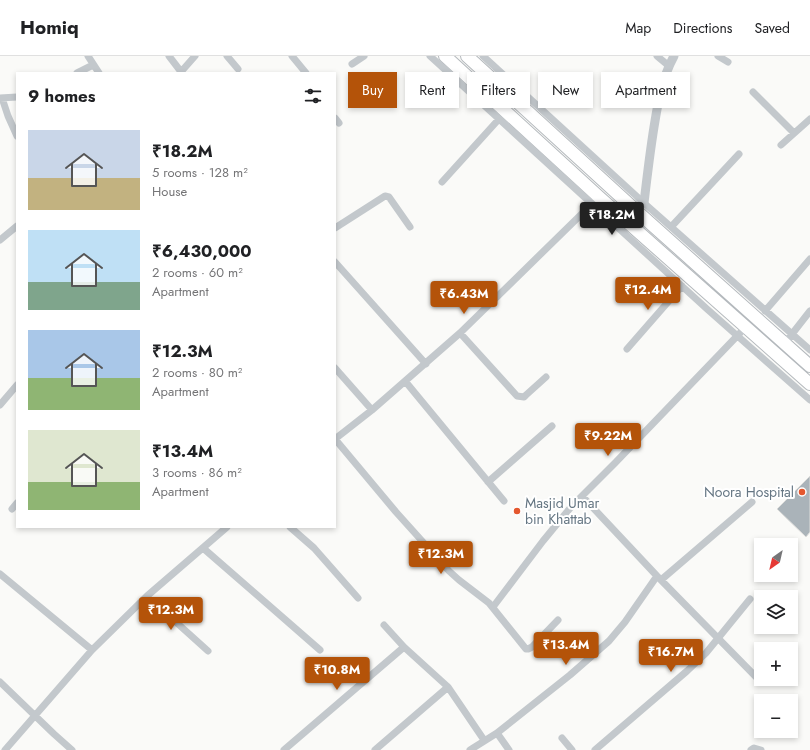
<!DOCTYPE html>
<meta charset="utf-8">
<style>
body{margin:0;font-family:Jost,sans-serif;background:#f2f2f2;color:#202124;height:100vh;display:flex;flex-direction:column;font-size:15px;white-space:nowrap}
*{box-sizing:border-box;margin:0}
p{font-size:13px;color:#757577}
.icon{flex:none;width:22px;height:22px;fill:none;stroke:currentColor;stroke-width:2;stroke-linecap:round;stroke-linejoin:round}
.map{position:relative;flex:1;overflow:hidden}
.panel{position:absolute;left:16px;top:16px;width:320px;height:456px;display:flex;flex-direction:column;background:#fff;border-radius:0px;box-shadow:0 2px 6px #0003}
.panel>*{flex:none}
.banner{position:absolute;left:348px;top:16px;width:380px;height:36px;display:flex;gap:8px}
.needle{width:26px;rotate:214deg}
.buttons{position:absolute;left:754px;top:482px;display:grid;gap:8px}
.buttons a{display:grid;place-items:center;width:44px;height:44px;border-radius:0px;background:#fff;box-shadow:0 2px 6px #0003;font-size:20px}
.price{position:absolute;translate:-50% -34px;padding:0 9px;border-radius:4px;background:#b45309;color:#fff;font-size:13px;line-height:26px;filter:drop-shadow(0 1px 2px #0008)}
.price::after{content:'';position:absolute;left:50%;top:24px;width:12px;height:9px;margin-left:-6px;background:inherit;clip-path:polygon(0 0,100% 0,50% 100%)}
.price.current{background:#222;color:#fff}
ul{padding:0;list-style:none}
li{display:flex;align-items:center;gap:12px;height:100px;padding:0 12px}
li span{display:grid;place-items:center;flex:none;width:112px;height:80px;border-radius:0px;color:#555}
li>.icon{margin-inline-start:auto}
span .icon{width:48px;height:48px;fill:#fffc;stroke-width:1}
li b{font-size:17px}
h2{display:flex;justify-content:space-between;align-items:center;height:48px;padding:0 12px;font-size:17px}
.chip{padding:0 14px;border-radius:0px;background:#fff;box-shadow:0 2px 6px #0003;font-size:14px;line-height:36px}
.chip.current{background:#b45309;color:#fff}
header{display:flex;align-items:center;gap:24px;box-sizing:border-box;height:56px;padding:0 20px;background:#fff;border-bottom:1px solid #e0e0e0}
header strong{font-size:19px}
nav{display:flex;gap:22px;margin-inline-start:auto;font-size:14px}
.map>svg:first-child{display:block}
.building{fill:#aab3b9;stroke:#dcdcda}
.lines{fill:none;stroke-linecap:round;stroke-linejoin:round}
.trunk-casing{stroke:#b4b9bd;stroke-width:14}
.minor{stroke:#c3c8cc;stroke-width:7}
.tertiary{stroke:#c3c8cc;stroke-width:9}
.trunk{stroke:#fff;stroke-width:12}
.poi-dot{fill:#e4572e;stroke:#fff;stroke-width:1.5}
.labels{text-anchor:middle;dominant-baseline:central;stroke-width:4;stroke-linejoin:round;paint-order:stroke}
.poi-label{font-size:14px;fill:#657683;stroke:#fff;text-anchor:end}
</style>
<header>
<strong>Homiq</strong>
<nav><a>Map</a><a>Directions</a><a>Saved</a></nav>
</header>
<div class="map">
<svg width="810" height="694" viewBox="0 0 810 694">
<rect width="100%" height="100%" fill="#fafaf8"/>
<path class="building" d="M810 420V476L806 481 777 453Z"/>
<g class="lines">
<g class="trunk-casing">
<path id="trunk" d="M445 0 599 141 810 328
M467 0 631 150 810 310"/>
</g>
<path class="minor" d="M88 0 99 17
M169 0 182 17
M227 0 238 13
M292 0 306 17
M430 0 707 253 810 344
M483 0 644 147 810 294
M657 0 669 10
M718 0 728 6
M352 8 364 0
M77 17 93 9
M180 17 195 0
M753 36 794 77
M0 42 17 41
M2 42 8 60 17 80
M335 62 339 67
M781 89 810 63
M442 126 499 63
M671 171 739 98
M335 172 385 140 389 141 410 171
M0 184 17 170
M335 206 426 308
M765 255 810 203
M460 277 517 340 524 341 526 339 546 321
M785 287 810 255
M627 293 682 230
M335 312 372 354
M405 325 504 445
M0 349 17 329
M488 426 552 370
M582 440 657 520 761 626
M12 453 17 447
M290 471 314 492 358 542
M203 492 320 594
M0 518 92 594
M661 524 752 446
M147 540 208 595
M493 551 543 485 571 451 615 407 740 277
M558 564 532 591 528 593H526L489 547 459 524 449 515 396 456 335 383 372 354 460 277 599 141
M384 569 404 591 448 631 484 684
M0 626 54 678 72 694
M497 677 509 694
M562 682 572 694
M5 694 92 594 147 540 227 471
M284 694 404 591
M375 694 448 631
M470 694 497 677 570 619 609 585 625 566 657 520
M595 694 687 615 706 597 750 543
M751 694 754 692 761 694"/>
<path class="tertiary" d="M644 147C647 121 650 96 654 71 658 46 662 22 674 0"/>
<use href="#trunk" class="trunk"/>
</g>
<g class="poi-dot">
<circle cx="802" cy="436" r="4"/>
<circle cx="517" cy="455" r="4"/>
</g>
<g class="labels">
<g class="poi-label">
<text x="794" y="436">Noora Hospital</text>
<text x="525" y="447" text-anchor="start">Masjid Umar<tspan x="525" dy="16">bin Khattab</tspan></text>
</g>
</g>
</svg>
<div class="buttons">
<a><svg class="needle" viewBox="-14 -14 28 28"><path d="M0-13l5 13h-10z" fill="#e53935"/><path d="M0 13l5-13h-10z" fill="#757577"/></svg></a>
<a><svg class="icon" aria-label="layers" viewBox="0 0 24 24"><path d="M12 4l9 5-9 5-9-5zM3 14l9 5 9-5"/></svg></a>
<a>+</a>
<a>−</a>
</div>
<b class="price current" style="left:612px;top:180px">₹18.2M</b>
<b class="price" style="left:648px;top:255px">₹12.4M</b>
<b class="price" style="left:464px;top:259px">₹6.43M</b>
<b class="price" style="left:608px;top:401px">₹9.22M</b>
<b class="price" style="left:441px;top:519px">₹12.3M</b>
<b class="price" style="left:171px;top:575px">₹12.3M</b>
<b class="price" style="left:566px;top:610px">₹13.4M</b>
<b class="price" style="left:671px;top:617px">₹16.7M</b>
<b class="price" style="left:337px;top:635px">₹10.8M</b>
<div class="banner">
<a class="chip current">Buy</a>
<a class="chip">Rent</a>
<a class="chip">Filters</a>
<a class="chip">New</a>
<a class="chip">Apartment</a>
</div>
<section class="panel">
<h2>9 homes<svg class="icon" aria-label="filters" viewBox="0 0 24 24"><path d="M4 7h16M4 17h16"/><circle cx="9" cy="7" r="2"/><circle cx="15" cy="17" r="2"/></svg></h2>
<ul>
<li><span style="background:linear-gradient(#c9d6e8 60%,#c2b280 0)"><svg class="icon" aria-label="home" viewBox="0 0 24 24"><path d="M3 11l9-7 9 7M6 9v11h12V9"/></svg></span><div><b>₹18.2M</b><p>5 rooms · 128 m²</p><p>House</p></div></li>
<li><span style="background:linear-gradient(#bfe0f5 65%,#7fa58c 0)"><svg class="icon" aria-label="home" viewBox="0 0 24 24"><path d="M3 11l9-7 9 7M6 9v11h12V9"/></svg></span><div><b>₹6,430,000</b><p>2 rooms · 60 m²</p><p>Apartment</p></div></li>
<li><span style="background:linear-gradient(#a9c7e8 60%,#8fb573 0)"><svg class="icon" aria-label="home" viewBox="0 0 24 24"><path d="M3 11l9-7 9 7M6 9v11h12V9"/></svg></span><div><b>₹12.3M</b><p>2 rooms · 80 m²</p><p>Apartment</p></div></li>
<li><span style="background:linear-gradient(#dfe7d0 65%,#8fb573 0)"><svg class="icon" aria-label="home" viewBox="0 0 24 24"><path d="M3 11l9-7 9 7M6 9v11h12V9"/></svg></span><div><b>₹13.4M</b><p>3 rooms · 86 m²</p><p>Apartment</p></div></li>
</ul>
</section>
</div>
